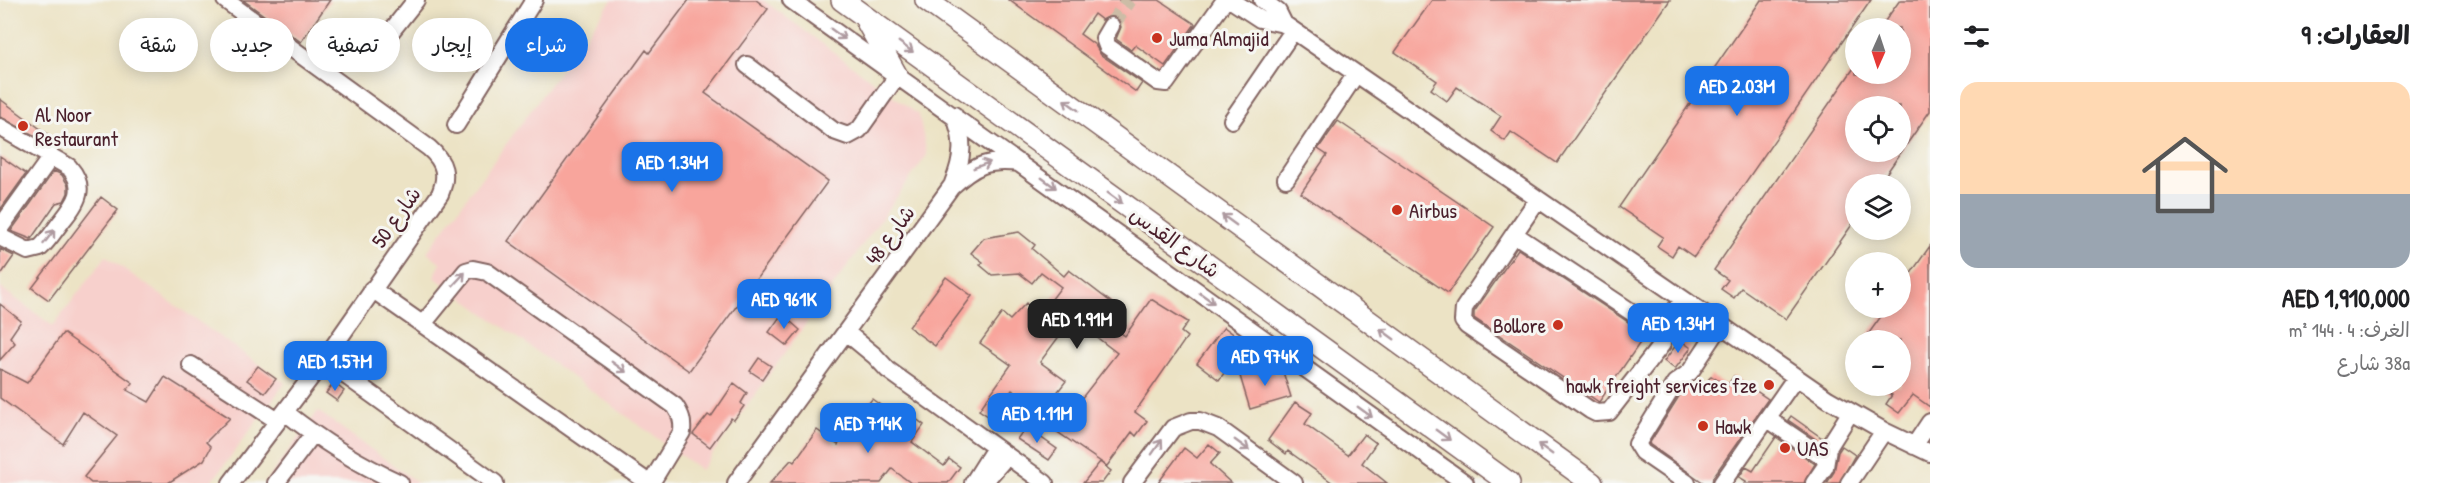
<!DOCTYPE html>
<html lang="ar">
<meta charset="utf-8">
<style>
body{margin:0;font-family:"Patrick Hand","Playpen Sans Arabic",sans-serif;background:#f6f6f6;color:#202124;direction:rtl;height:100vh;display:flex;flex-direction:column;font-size:22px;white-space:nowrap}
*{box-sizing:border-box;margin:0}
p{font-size:20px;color:#757577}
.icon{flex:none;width:33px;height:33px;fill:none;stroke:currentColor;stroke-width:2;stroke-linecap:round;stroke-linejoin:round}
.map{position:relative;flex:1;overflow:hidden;direction:ltr}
.panel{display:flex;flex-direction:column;background:#fff;width:510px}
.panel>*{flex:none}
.hud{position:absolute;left:18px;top:18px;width:570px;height:54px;direction:rtl;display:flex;gap:12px}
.needle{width:39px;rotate:183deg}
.fabs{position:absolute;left:1845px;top:18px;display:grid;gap:12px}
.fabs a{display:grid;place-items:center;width:66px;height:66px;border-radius:50%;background:#fff;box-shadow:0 3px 15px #0003;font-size:30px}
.price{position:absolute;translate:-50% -51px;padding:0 14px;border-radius:12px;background:#1a73e8;color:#fff;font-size:20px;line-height:39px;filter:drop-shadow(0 2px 3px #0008)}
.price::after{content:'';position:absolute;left:50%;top:36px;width:18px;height:14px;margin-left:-9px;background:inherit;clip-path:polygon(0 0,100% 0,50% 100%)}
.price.active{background:#222;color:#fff}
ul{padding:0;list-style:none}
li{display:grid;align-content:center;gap:12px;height:318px;padding:0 30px}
li span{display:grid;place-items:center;height:186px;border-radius:18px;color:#555}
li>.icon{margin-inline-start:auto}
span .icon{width:108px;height:108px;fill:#fffc;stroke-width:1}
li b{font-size:26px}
h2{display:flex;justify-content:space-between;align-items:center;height:72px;padding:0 30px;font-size:26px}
.pill{padding:0 21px;border-radius:27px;background:#fff;box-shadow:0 3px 15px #0003;font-size:21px;line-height:54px}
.pill.active{background:#1a73e8;color:#fff}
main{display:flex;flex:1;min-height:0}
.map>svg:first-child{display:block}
.built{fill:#f7d0cc}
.building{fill:#f8a59c;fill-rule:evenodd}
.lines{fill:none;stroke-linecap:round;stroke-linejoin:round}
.minor-tunnel{stroke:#ccbca6;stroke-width:16;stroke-dasharray:16 8;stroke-linecap:butt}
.minor-casing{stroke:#836461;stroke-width:20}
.major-casing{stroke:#836461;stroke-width:24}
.minor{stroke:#fff;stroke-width:16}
.major{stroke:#fff;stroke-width:21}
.oneway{stroke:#ae9aa0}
.poi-dot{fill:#c8321e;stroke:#f6f6f2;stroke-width:2}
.labels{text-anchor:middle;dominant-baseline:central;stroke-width:6;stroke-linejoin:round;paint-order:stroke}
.poi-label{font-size:21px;fill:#4a1f2b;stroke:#f6f6f2;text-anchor:start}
.street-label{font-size:21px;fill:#4a1f2b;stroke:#f6f6f2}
</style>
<main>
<section class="panel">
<h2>العقارات: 9<svg class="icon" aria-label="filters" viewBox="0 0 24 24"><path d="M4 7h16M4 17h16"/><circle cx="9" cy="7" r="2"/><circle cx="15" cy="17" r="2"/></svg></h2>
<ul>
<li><span style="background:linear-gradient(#ffd9b3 60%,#9aa5b1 0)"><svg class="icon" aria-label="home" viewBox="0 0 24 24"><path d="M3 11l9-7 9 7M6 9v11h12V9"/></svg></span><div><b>AED 1,910,000</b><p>الغرف: 4 · 144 m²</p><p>38a شارع</p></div></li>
</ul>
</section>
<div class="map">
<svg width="1930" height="483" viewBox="0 0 1930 483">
<rect width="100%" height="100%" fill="#f6f6f2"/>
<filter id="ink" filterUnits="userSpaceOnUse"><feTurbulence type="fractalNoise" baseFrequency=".0167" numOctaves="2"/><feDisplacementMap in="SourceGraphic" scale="12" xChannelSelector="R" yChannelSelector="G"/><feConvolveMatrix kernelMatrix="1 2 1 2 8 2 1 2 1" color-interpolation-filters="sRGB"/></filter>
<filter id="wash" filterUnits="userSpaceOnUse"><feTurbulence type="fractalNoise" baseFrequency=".008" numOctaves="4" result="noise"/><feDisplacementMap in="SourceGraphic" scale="24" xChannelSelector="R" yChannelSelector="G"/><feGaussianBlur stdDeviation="1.35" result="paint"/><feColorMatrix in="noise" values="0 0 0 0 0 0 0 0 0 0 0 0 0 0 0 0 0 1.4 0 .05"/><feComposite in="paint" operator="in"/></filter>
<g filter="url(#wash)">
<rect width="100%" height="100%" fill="#ece3c5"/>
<path class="built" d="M612 0H763L919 115 927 155 701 470 434 277 441 263 427 252Z
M106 256 285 383 211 483H0V287L53 326Z
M318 411 418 483H265Z"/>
<g id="blocks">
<path class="building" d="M243 0H330L301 42Z
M689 0H756L768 9 705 93 828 181 689 371 508 241 646 50 649 53Z
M1009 0H1159L1195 24 1165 66 1135 45 1131 50 1116 39 1121 27 1117 17 1110 16 1102 20 1094 14 1080 34 1095 45 1101 55 1142 83 1136 92Z
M1432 0H1670L1557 163 1511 132 1505 141 1491 131 1501 116 1457 87 1447 101 1431 89 1437 81 1395 52Z
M1761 0H1871L1694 257 1678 246 1672 256 1657 246 1663 237 1619 207Z
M1900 0H1930V111L1879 184H1856V219L1786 319 1741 288 1734 298 1721 289 1728 280 1714 270 1856 65V74H1900V28H1880ZM1856 106H1900V152H1856Z
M0 99 54 139 50 144 0 117Z
M1338 121 1494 227 1448 293 1301 193 1327 155 1318 149Z
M0 156 26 174 0 210Z
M54 171 62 175 68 185V193L64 201 56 203 31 239 11 231Z
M101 197 118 210 49 300 32 288Z
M1019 232 1035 245 1032 249 1064 276 1069 270 1112 303 1101 318 1125 336 1151 299 1188 322 1181 332 1187 337 1135 412 1147 421 1136 436 1132 432 1107 466 1056 431 1117 353 1086 329 1077 342 1063 331 1040 362 1066 381 1042 412 1012 390 991 418 979 410 1011 365 980 343 1002 313 1010 320 1026 303 1039 316 1061 287 1041 272 1032 283 1019 273 992 275 980 265 983 262 971 253 984 238Z
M1930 246V407L1913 395 1899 413 1886 404 1892 395 1877 386H1900V340H1864L1887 308H1900V289Z
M0 249 14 256 0 276Z
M1518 249 1646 334 1599 402 1474 318V312Z
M946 277 972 296 935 346 909 327Z
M0 304 21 321 10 337 15 343 0 360Z
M782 314 800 330 787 346 769 332Z
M1224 327 1236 336 1223 353 1233 361 1219 380 1197 363Z
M63 333 133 383 127 390 149 402 165 377 230 418 206 442 211 447 204 460 168 483H91L84 477 117 436 83 412 63 444 0 398V369L27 383Z
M1680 340 1691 348 1675 369 1664 361Z
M759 358 771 366 762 379 750 371Z
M258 366 276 379 265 393 247 380Z
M1273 366 1275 374 1283 372 1291 397 1250 409 1240 376Z
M1711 376 1727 386 1734 376 1768 399 1713 477 1712 483H1704L1649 444 1683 390 1688 386 1699 393Z
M334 383 344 391 337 401 326 393Z
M734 383 747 393 741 403 744 406 734 420 731 418 710 447 693 434 708 415 711 417Z
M872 399 909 426 915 418 924 425 912 442 944 466 949 459 960 467 948 483H911L892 469 881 483H770L791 460 794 462 817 430 838 445 856 420 853 418 860 409 863 411Z
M1295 402 1312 413 1305 424 1348 455 1364 434 1376 443 1362 463 1387 483H1333L1288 451 1286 454 1268 440Z
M1791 416 1822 438 1820 442 1788 420Z
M1026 427 1057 449 1049 460 1017 439Z
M1776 437 1815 464 1804 483H1745L1746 481 1739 477 1746 467 1753 471Z
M1209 444 1220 453 1210 464 1231 483H1158L1184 448 1197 458Z
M1842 446 1855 455 1839 483H1827L1834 472 1838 452Z
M1100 462 1111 471 1102 483H1083Z"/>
</g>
</g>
<g filter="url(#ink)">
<use href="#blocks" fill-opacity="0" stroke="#836461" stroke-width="1.5"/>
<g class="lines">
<path class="minor-tunnel" d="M1111 26 1129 0"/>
<g class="minor-casing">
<path id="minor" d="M225 0 429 148C445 162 448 175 440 194L324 360 231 483
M791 0 1465 483
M1231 0 1260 19 1284 24 1828 399 1884 431 1930 453
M1262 0 1278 12 1284 24
M1111 26 1104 38 1107 46 1158 82 1166 83 1225 0
M370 58 416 0
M747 65 834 131 848 136 859 130 897 76
M1232 120 1293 31
M456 125 534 0
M0 127 69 167C88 189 76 203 61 222 54 231 48 241 40 248L28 251 0 237
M1286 179 1356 74
M953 183C963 159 965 140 954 115
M0 228 51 157
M1514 234 1657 329 1663 335 1662 344 1609 412 1596 413 1590 410 1467 326 1463 321 1464 308Z
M1514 234 1538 199
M372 289 649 483
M423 324 466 271 473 269 487 272 675 406C681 415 683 421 682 432L651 483
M1661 331 1683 299
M847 333 875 356 888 370 1045 483
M324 360 495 483
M191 365 278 421
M285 412C320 440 358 464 400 483
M1775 424 1825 458
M1914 446 1930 422
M276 483 313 434
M736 483 951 187C975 165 987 159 1020 163
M973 483 995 448
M983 483 1007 456
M1132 483 1173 428 1191 421H1200L1218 428 1294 483
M1687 483 1642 452 1637 444 1675 383 1690 372 1721 325
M1722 483 1796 377
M1814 483 1825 467 1828 448 1850 413
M1849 483 1884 431"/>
</g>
<g class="major-casing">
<path id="major" d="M842 0 1509 483
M926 0 1592 483
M867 22 897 76"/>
</g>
<use href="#minor" class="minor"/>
<use href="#major" class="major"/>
</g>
<defs><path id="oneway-shaft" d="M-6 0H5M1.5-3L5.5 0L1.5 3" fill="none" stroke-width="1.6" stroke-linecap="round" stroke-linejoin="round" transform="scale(1.5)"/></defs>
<g class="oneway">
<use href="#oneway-shaft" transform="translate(838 34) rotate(36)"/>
<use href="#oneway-shaft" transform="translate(906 47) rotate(36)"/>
<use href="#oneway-shaft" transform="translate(1071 105) rotate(-144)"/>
<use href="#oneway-shaft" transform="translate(982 165) rotate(-21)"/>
<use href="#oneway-shaft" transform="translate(1049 183) rotate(36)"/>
<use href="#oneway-shaft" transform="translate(1115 198) rotate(36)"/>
<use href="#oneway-shaft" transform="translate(1229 220) rotate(-144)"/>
<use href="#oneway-shaft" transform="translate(49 237) rotate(-52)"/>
<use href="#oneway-shaft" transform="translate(459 279) rotate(-47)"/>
<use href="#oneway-shaft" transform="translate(1207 298) rotate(36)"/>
<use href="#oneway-shaft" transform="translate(1387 334) rotate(-144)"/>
<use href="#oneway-shaft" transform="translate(619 367) rotate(36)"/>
<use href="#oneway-shaft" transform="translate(1365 412) rotate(36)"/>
<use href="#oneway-shaft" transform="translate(1443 435) rotate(36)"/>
<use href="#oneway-shaft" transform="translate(1242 445) rotate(36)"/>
<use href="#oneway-shaft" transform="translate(1157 447) rotate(-55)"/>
<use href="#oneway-shaft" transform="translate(1545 449) rotate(-144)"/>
</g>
</g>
<g class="poi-dot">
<circle cx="1157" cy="38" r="6"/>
<circle cx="23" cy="126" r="6"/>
<circle cx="1397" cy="210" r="6"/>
<circle cx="1558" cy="325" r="6"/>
<circle cx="1769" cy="385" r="6"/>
<circle cx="1703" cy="426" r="6"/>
<circle cx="1785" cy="448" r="6"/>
</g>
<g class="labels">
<g class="poi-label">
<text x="1169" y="38">Juma Almajid</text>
<text x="35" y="114">Al Noor<tspan x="35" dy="24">Restaurant</tspan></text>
<text x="1409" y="210">Airbus</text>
<text x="1546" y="325" text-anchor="end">Bollore</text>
<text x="1757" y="385" text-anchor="end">hawk freight services fze</text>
<text x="1715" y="426">Hawk</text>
<text x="1797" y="448">UAS</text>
</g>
<g class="street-label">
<text transform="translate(396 217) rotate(-55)">شارع 50</text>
<text transform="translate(890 235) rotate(-54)">شارع 48</text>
<text transform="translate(1175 242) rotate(36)">شارع القدس</text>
</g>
</g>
</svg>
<div class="fabs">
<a><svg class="needle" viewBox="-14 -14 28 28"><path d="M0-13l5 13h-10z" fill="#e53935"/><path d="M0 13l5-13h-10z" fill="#757577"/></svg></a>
<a><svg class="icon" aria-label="locate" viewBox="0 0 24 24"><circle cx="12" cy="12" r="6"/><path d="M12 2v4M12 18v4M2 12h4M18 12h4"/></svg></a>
<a><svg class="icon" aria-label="layers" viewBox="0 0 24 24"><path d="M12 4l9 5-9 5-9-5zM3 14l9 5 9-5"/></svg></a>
<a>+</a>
<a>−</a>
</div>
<b class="price" style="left:1737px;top:117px">AED 2.03M</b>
<b class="price" style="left:672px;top:193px">AED 1.34M</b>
<b class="price" style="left:784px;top:330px">AED 961K</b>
<b class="price active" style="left:1077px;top:350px">AED 1.91M</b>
<b class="price" style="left:1678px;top:354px">AED 1.34M</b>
<b class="price" style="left:1265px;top:387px">AED 974K</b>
<b class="price" style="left:335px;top:392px">AED 1.57M</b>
<b class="price" style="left:1037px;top:444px">AED 1.11M</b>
<b class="price" style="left:868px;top:454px">AED 714K</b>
<div class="hud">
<a class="pill active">شراء</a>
<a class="pill">إيجار</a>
<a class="pill">تصفية</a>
<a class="pill">جديد</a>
<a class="pill">شقة</a>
</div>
</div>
</main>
